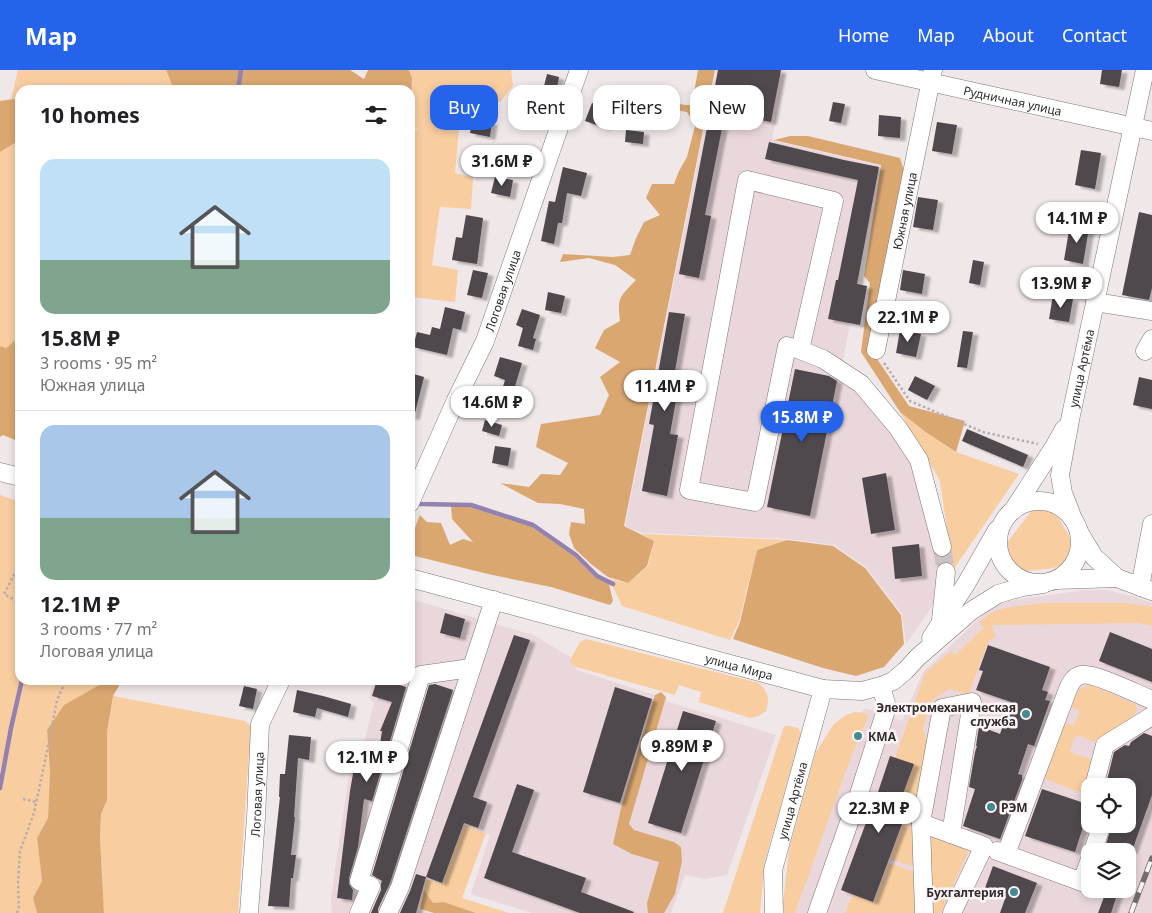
<!DOCTYPE html>
<meta charset="utf-8">
<style>
body{margin:0;font-family:"Noto Sans",sans-serif;background:#f2f2f2;color:#202124;height:100vh;display:flex;flex-direction:column;font-size:19px;white-space:nowrap}
*{box-sizing:border-box;margin:0}
p{font-size:16px;color:#757577}
.icon{flex:none;width:28px;height:28px;fill:none;stroke:currentColor;stroke-width:2;stroke-linecap:round;stroke-linejoin:round}
.map{position:relative;flex:1;overflow:hidden}
.drawer{position:absolute;left:15px;top:15px;width:400px;height:600px;display:flex;flex-direction:column;background:#fff;border-radius:15px;box-shadow:0 2px 8px #0003}
.drawer>*{flex:none}
.guide{position:absolute;left:430px;top:15px;width:475px;height:45px;display:flex;gap:10px}
.buttons{position:absolute;left:1081px;top:708px;display:grid;gap:10px}
.buttons a{display:grid;place-items:center;width:55px;height:55px;border-radius:10px;background:#fff;box-shadow:0 2px 8px #0003;font-size:25px}
.price{position:absolute;translate:-50% -42px;padding:0 11px;border-radius:18px;background:#fff;color:#222;font-size:16px;line-height:32px;filter:drop-shadow(0 1px 2px #0008)}
.price::after{content:'';position:absolute;left:50%;top:30px;width:15px;height:11px;margin-left:-8px;background:inherit;clip-path:polygon(0 0,100% 0,50% 100%)}
.price.active{background:#2563eb;color:#fff}
ul{padding:0;list-style:none}
li{display:grid;align-content:center;gap:10px;height:265px;padding:0 25px}
li+li{border-top:1px solid #e0e0e0}
li span{display:grid;place-items:center;height:155px;border-radius:15px;color:#555}
li>.icon{margin-inline-start:auto}
span .icon{width:90px;height:90px;fill:#fffc;stroke-width:1}
li b{font-size:21px}
h2{display:flex;justify-content:space-between;align-items:center;height:60px;padding:0 25px;font-size:21px}
.pill{padding:0 18px;border-radius:15px;background:#fff;box-shadow:0 2px 8px #0003;font-size:18px;line-height:45px}
.pill.active{background:#2563eb;color:#fff}
header{display:flex;align-items:center;gap:30px;box-sizing:border-box;height:70px;padding:0 25px;background:#2563eb;color:#fff}
header strong{font-size:24px}
nav{display:flex;gap:28px;margin-inline-start:auto;font-size:18px}
.map>svg:first-child{display:block}
.built{fill:#ead7db;fill-rule:evenodd}
.green{fill:#f8cda0}
.forest{fill:#daa771}
.lines{fill:none;stroke-linecap:round;stroke-linejoin:round}
.stream{stroke:#9382b0;stroke-width:4.5}
.building{fill:#4f494e;filter:url(#shadow)}
.minor-tunnel{stroke:#cac2c3;stroke-width:18;stroke-dasharray:18 9;stroke-linecap:butt}
.minor-casing{stroke:#7c7475;stroke-width:19}
.path{stroke:#b5aeaf;stroke-width:2.5;stroke-dasharray:2.5 2.5;stroke-linecap:butt}
.minor{stroke:#fff;stroke-width:18}
.rail-casing{stroke:#726d6e;stroke-width:5.5}
.rail{stroke:#fdf4f6;stroke-width:4;stroke-dasharray:11;stroke-linecap:butt}
.poi-dot{fill:#438a92;stroke:#fdf4f6;stroke-width:2}
.labels{text-anchor:middle;dominant-baseline:central;stroke-width:5;stroke-linejoin:round;paint-order:stroke}
.street-label{font-size:12px;fill:#302d2e;stroke:#fdf4f6}
.poi-label{font-size:12px;font-weight:bold;fill:#302d2e;stroke:#fdf4f6;text-anchor:end}
</style>
<header>
<strong>Map</strong>
<nav><a>Home</a><a>Map</a><a>About</a><a>Contact</a></nav>
</header>
<div class="map">
<svg width="1152" height="843" viewBox="0 0 1152 843">
<defs>
<filter id="shadow"><feDropShadow dx="5.5" dy="3" stdDeviation="1" flood-color="#0004"/></filter>
</defs>
<rect width="100%" height="100%" fill="#f0e7e8"/>
<path class="built" d="M716 0H785L772 70 880 96 843 291 863 310 900 354 946 470 953 506 906 574 902 544 866 497 834 475 787 469 642 463 625 456Z
M1084 520H1107L1139 528 1152 533V843H791L825 677 866 638 902 651 923 602 988 540 1000 533 1015 530ZM1090 716H1128V754H1090ZM1090 781H1128V819H1090Z
M411 529 533 565 569 586 577 600 667 629 666 631 776 665 727 805 705 809 685 805 671 843H532L471 824 490 765 464 755 442 814 426 809 419 840 430 843H332L331 828 351 691 360 689 374 633 369 628 374 610H410Z"/>
<path class="green" d="M18 0H166L174 20H20V28L11 29Z
M409 0H511L513 15 501 31 481 40 461 37 455 103 473 108 471 139 440 137 432 195 458 200 455 232 410 227V61L418 59 410 56 412 8Z
M15 73 20 75V266L6 278 0 276V82Z
M900 342 927 363 956 382 1019 404 953 500 940 411Z
M0 425 20 432V610H108L64 635 47 660 50 701 48 748 37 768 42 811 33 828 37 843H0Z
M1042 436C1055 438 1057 444 1063 456 1066 461 1071 467 1072 473 1075 492 1061 497 1046 499 1026 501 1022 504 1007 489L1006 474 1032 440Z
M642 464 786 470 757 480 739 551 730 570 622 536 609 509 628 513 648 496 654 471Z
M1043 533H1127L1152 537V556L1138 553 991 555 996 567 988 572 969 624 949 619 932 630 923 658 929 677 919 738 912 747 881 736 899 734 914 695 895 688 925 603 951 581 955 585 984 558 979 552 993 542 1005 538Z
M586 569 759 613C768 623 770 628 766 641L759 646 750 648 699 632 701 622 679 615 675 625 573 596 570 590 580 572Z
M1091 615 1135 634 1137 641C1131 649 1108 672 1099 672 1092 672 1085 668 1079 665L1074 668 1070 682 1091 689 1095 695 1087 725 1043 708 1062 652 1074 655 1080 641 1069 636C1073 622 1077 619 1091 615Z
M113 626 245 651 253 659 249 682 238 843H104L100 768 101 744 107 730V662Z
M855 642 865 643 868 647 850 689 795 843H784L783 833 789 780 816 682 834 654 846 645Z
M785 656H790L798 658 801 663 765 791 760 843H723L783 659Z
M877 740 907 751 912 759 914 797 890 789 903 754 873 743Z
M464 755 486 763 462 828 509 843H476L444 832 433 833 424 820 426 809 442 814Z
M932 766 966 777 968 782 941 843H928L926 771Z
M889 793 915 802 918 843H845L853 824 874 832Z"/>
<path class="forest" d="M166 0H350L364 9 368 0H409L412 8 411 34 410 20H174Z
M698 0H715L624 456 654 471 647 496 628 513 608 507 591 494 574 478 569 464 571 452 585 454 584 439 560 434 538 433 500 413 529 417 541 404 560 405 568 393 536 377 541 354 600 345 609 325 600 307 620 292 595 278 604 260 620 251C617 227 620 227 636 210L615 195 589 188 560 192 563 184 613 187 630 185 636 168 644 152 660 145 646 128 652 114H674L679 101 687 87 695 56 687 42 657 37 645 31H663L685 35H692Z
M20 28V75L15 73 0 82V31Z
M790 66H808L900 88 904 101 871 280 909 336 965 351 956 382 927 363 900 342 861 282 870 213 864 206 881 95 774 70Z
M20 266V372L3 365 0 367V276L6 278Z
M451 435 470 437 531 456 574 486 595 507 609 514 613 531 610 535 551 517 488 504 415 486 410 470 420 445 427 452 441 453 450 475 463 469 473 472 452 449Z
M787 470 833 476 865 498 901 545 904 574 884 597 856 606 823 598 733 569 740 552 757 480Z
M108 610H119V616L113 626 107 662V730L101 744 100 768 104 843H37L33 828 42 811 37 768 48 748 50 701 47 660 64 635Z
M661 622 666 627 629 754 634 760 674 772 681 777 682 791 675 824 664 843H648L647 833 659 792 632 784 613 774 622 734 655 625Z
M424 820 433 833 444 832 476 843H434L420 839Z"/>
<g class="lines">
<path class="stream" d="M238 20 241 0
M414 432 420 434 471 435 533 455 576 485 597 506 613 514
M0 718 11 658 22 610"/>
</g>
<path class="building" d="M718 0H781L771 52 725 43 705 145 711 146 699 208 679 204Z
M1102 0H1122L1119 17 1100 14Z
M547 4 559 7 557 18 544 16Z
M833 32 845 34 841 53 829 51Z
M592 33 611 40 605 58 585 51Z
M879 45 901 47 900 68 878 66Z
M473 49 492 52 490 67 470 63Z
M937 52 957 55 952 84 932 81Z
M626 60 644 62 643 74 625 72Z
M769 72 844 90 879 97 857 214 867 216 860 255 828 249 836 210H838L858 110 765 89Z
M1081 80 1101 83 1095 119 1075 115Z
M563 97 587 103 581 126 567 123 562 153H558L554 174 541 171 549 131 555 132Z
M495 107 513 110 510 127 491 123Z
M918 127 938 130 933 160 913 157Z
M1139 142 1152 145V218L1149 230 1122 225Z
M466 145 483 148 477 194 452 190 456 167 462 168Z
M1070 155 1089 158 1083 194 1064 190Z
M973 190 984 192 980 215 969 213Z
M473 200 488 203 482 228 467 225Z
M903 200 925 204 922 224 900 220Z
M548 222 565 226 561 243 545 240Z
M1053 225 1073 229 1069 252 1049 249Z
M445 237 465 242 461 260 453 258 447 285 413 277 417 262 430 265 432 257 440 259Z
M522 239 540 245 533 268 536 269 533 280 518 276 523 258 516 255Z
M669 242 685 244 675 301 681 302 670 364 678 365 667 426 642 421 654 355 649 354Z
M900 260 921 264 916 287 896 283Z
M963 261 973 262 967 298 957 297Z
M500 287 522 293 513 323 518 325 513 344 496 339 505 310 494 306Z
M795 299 829 306 837 311 810 446 767 437Z
M410 303 424 307 414 347 410 346Z
M915 306 935 316 927 330 908 320Z
M1139 307 1152 310V339L1133 335Z
M485 350 502 355 499 366 482 361Z
M967 359 1028 385 1023 397 962 371Z
M495 376 511 378 508 396 492 393Z
M886 403 895 460 871 464 862 408Z
M919 474 922 506 895 509 892 477Z
M445 543 465 549 460 568 440 563Z
M1110 562 1152 579V612L1099 591Z
M514 565 530 570 473 727 487 732 478 758 464 753 442 813 426 807Z
M988 575 1050 597 1042 620 1048 622 1045 630 1050 631 1034 676 1028 674 1018 704 1022 705V710L1000 769 963 756 975 719 969 717 975 682 977 676H976L979 656 1000 664 1011 632 976 620 983 601 979 600Z
M377 610H384L406 617 372 731 364 729 358 777 349 808V814L353 820 352 830 337 828 350 721 354 698 364 700 374 674H380L382 661H380L392 632 372 626Z
M435 614 453 620 390 813 378 839V843H371L381 820V813L382 811 372 805 429 615Z
M244 616 257 619 253 639 239 636Z
M615 617 652 629 620 733 583 722Z
M297 620 323 626 351 634 348 647 317 638 315 647 293 642Z
M683 641 716 651 681 763 648 753Z
M1144 663 1152 666V725L1132 781H1104L1112 754H1128V716L1107 710 1114 682 1125 675 1129 676 1131 672Z
M289 665 311 667 309 690 298 688 294 747H295L291 785H296L293 808H291L289 837 268 836 280 727H279L280 704H285Z
M890 686 914 694 893 751 902 754 873 832 841 820 870 742 871 743Z
M517 714 534 720 512 782 586 808 581 822 634 842 633 843H580L484 808Z
M1042 719 1090 735 1075 782 1025 766Z
M993 796 1037 813 1025 843H1000L1006 826 985 818Z
M416 804 426 807 416 843H400L410 821Z
M1107 819H1119L1111 843H1098Z"/>
<g class="lines">
<path class="minor-tunnel" d="M942 477 946 502"/>
<g class="minor-casing">
<g id="minor">
<path id="s1" d="M875 0 1152 61"/>
<path d="M1095 232 1152 241"/>
<path d="M800 280 787 276 755 432 689 420 747 110 834 131 800 280 823 289 861 314 898 358 919 390 942 477"/>
<path id="s2" d="M876 280 933 0"/>
<path d="M1145 281 1152 269"/>
<path d="M0 402 20 407"/>
<circle cx="1039" cy="472" r="41"/>
<path id="s3" d="M410 433 456 330 485 271 579 0"/>
<path d="M1014 439 1054 377 1064 359"/>
<path id="s4" d="M1073 449 1063 423 1060 405 1071 345 1145 0"/>
<path d="M1079 462 1094 487 1117 508 1152 521"/>
<path id="s5" d="M410 508 823 619 862 621 881 616 893 611 905 601 918 587 971 541 998 524 1022 517 1043 514"/>
<path d="M1056 510 1117 508"/>
<path d="M1140 517 1152 454"/>
<path d="M941 550 946 502"/>
<path d="M931 568 966 514 997 460"/>
<path d="M1094 716 1105 675 1152 646"/>
<path d="M921 753 984 776 952 843"/>
<path d="M997 781 1082 812 1090 789"/>
<path d="M1093 781 1102 754"/>
<path d="M1006 784 1068 619C1071 613 1073 607 1081 605 1093 602 1139 625 1152 630"/>
<path id="s6" d="M249 843 256 748 260 654 281 610"/>
<path d="M359 843 371 816 359 811 421 605 471 598"/>
<path d="M388 843 400 817 494 530"/>
<path id="s7" d="M774 843 773 800 823 619"/>
<path d="M817 843 857 730 887 637 881 616"/>
<path d="M924 843 921 753 942 638 972 632 951 764"/>
</g>
</g>
<path class="path" d="M884 293 910 331 983 362 1038 374
M20 498 18 497 4 524 20 533
M23 729 36 732
M871 735 908 748
M17 843 19 837 18 813 20 781 34 743 50 667 57 630 66 610"/>
<use href="#minor" class="minor"/>
<g class="rail-casing">
<path id="rail" d="M1131 843 1152 788"/>
</g>
<use href="#rail" class="rail"/>
</g>
<g class="poi-dot">
<circle cx="1026" cy="644" r="5"/>
<circle cx="858" cy="666" r="5"/>
<circle cx="991" cy="737" r="5"/>
<circle cx="1014" cy="822" r="5"/>
</g>
<g class="labels">
<g class="street-label">
<text stroke="none"><textPath href="#s1" startOffset="141">Рудничная улица</textPath></text>
<text stroke="none"><textPath href="#s2" startOffset="142">Южная улица</textPath></text>
<text stroke="none"><textPath href="#s3" startOffset="232">Логовая улица</textPath></text>
<text stroke="none"><textPath href="#s4" startOffset="155">улица Артёма</textPath></text>
<text stroke="none"><textPath href="#s5" startOffset="341">улица Мира</textPath></text>
<text stroke="none"><textPath href="#s6" startOffset="119">Логовая улица</textPath></text>
<text stroke="none"><textPath href="#s7" startOffset="115">улица Артёма</textPath></text>
</g>
<g class="poi-label">
<text x="1016" y="637">Электромеханическая<tspan x="1016" dy="14">служба</tspan></text>
<text x="868" y="666" text-anchor="start">КМА</text>
<text x="1001" y="737" text-anchor="start">РЭМ</text>
<text x="1004" y="822">Бухгалтерия</text>
</g>
</g>
</svg>
<div class="buttons">
<a><svg class="icon" aria-label="locate" viewBox="0 0 24 24"><circle cx="12" cy="12" r="6"/><path d="M12 2v4M12 18v4M2 12h4M18 12h4"/></svg></a>
<a><svg class="icon" aria-label="layers" viewBox="0 0 24 24"><path d="M12 4l9 5-9 5-9-5zM3 14l9 5 9-5"/></svg></a>
</div>
<b class="price" style="left:502px;top:117px">31.6M ₽</b>
<b class="price" style="left:1077px;top:174px">14.1M ₽</b>
<b class="price" style="left:1061px;top:239px">13.9M ₽</b>
<b class="price" style="left:908px;top:273px">22.1M ₽</b>
<b class="price" style="left:665px;top:342px">11.4M ₽</b>
<b class="price" style="left:492px;top:358px">14.6M ₽</b>
<b class="price active" style="left:802px;top:373px">15.8M ₽</b>
<b class="price" style="left:682px;top:702px">9.89M ₽</b>
<b class="price" style="left:367px;top:713px">12.1M ₽</b>
<b class="price" style="left:879px;top:764px">22.3M ₽</b>
<div class="guide">
<a class="pill active">Buy</a>
<a class="pill">Rent</a>
<a class="pill">Filters</a>
<a class="pill">New</a>
</div>
<section class="drawer">
<h2>10 homes<svg class="icon" aria-label="filters" viewBox="0 0 24 24"><path d="M4 7h16M4 17h16"/><circle cx="9" cy="7" r="2"/><circle cx="15" cy="17" r="2"/></svg></h2>
<ul>
<li><span style="background:linear-gradient(#bfe0f5 65%,#7fa58c 0)"><svg class="icon" aria-label="home" viewBox="0 0 24 24"><path d="M3 11l9-7 9 7M6 9v11h12V9"/></svg></span><div><b>15.8M ₽</b><p>3 rooms · 95 m²</p><p>Южная улица</p></div></li>
<li><span style="background:linear-gradient(#a9c7e8 60%,#7fa58c 0)"><svg class="icon" aria-label="home" viewBox="0 0 24 24"><path d="M3 11l9-7 9 7M6 9v11h12V9"/></svg></span><div><b>12.1M ₽</b><p>3 rooms · 77 m²</p><p>Логовая улица</p></div></li>
</ul>
</section>
</div>
